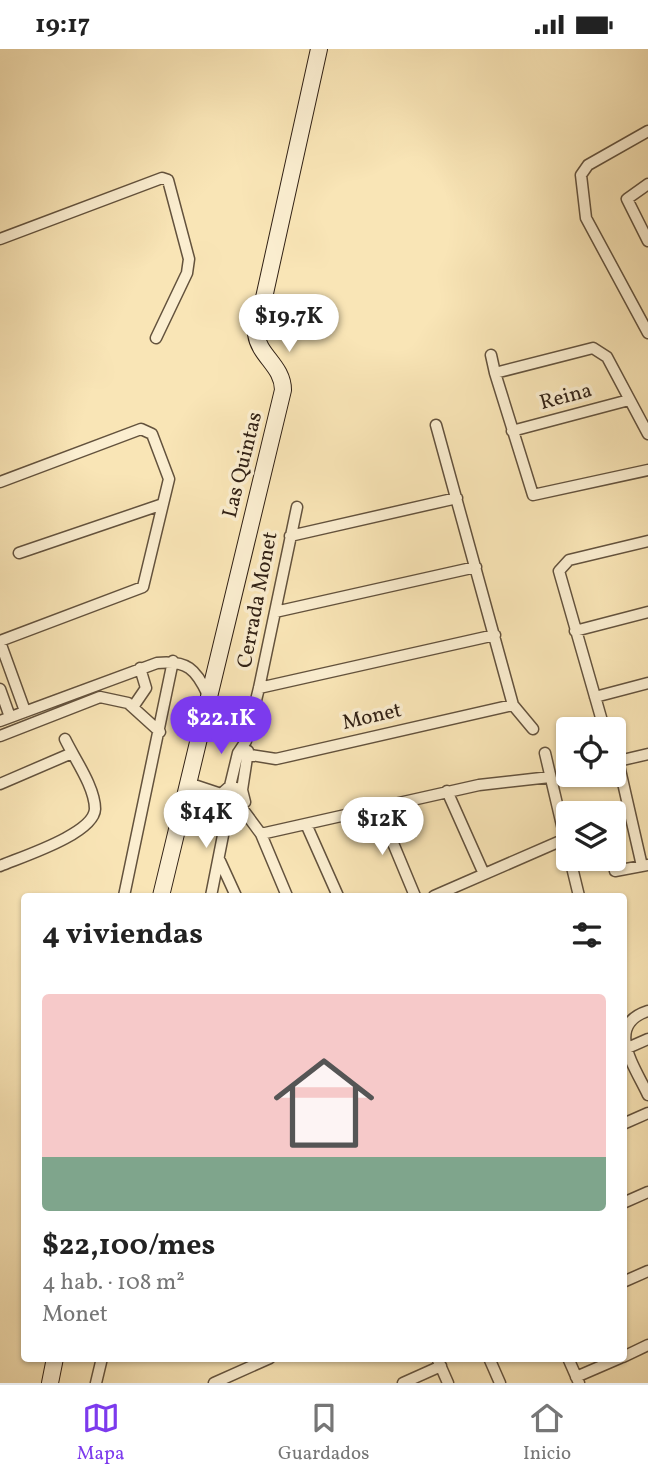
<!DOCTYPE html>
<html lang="es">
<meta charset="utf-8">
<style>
body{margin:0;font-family:Vollkorn,serif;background:#f6f6f6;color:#222;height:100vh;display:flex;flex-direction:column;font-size:26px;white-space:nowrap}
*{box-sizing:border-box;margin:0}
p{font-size:23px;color:#767676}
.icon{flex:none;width:38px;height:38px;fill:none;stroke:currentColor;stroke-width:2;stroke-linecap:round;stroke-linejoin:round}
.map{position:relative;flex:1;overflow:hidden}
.sheet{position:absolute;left:21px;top:844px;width:606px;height:469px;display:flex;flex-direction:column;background:#fff;border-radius:7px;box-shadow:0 2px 5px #0004}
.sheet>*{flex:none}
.tools{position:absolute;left:556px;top:668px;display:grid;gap:14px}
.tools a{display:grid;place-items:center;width:70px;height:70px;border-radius:7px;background:#fff;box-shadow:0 2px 5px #0004;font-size:35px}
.price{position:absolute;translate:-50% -60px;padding:0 16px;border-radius:24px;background:#fff;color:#222;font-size:23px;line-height:46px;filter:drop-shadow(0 2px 4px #0008)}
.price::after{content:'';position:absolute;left:50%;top:42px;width:21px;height:16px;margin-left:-10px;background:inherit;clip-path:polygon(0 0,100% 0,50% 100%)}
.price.active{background:#7c3aed;color:#fff}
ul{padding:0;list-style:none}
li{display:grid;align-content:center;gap:14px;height:371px;padding:0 21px}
li span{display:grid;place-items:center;height:217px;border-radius:7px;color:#555}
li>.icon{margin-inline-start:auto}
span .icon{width:126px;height:126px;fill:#fffc;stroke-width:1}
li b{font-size:30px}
h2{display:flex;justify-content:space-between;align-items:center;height:84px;padding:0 21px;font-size:30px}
.status{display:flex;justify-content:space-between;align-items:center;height:49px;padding:0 35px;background:#fff;direction:ltr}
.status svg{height:19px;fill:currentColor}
.menu{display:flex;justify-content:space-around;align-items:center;height:98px;border-top:2px solid #e0e0e0;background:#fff;font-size:19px;color:#767676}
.menu a{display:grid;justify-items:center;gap:4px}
.menu .active{color:#7c3aed}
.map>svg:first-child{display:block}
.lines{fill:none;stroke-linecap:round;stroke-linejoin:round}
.lane-casing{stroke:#63523d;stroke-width:8}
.street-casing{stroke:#63523d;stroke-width:13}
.secondary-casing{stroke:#312115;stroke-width:18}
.lane{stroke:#fbeed0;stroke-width:5}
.street{stroke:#fbeed0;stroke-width:10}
.secondary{stroke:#fbeed0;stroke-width:16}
.labels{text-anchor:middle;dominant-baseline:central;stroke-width:7;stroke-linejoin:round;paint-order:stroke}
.street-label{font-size:21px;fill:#312115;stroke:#fbeed0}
</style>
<div class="status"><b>19:17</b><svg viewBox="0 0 49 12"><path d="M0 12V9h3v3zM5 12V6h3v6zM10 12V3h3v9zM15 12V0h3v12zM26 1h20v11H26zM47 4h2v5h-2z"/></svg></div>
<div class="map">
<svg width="648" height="1334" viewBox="0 0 648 1334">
<rect width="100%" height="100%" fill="#f9e5b6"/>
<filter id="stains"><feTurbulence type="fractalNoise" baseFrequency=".00286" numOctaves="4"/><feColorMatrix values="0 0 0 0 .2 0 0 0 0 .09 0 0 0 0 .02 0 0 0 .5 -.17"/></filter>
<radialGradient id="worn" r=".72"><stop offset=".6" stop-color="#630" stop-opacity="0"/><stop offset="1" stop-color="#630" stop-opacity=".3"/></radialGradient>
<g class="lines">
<g class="lane-casing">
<path id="lane" d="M190 764 227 768"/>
</g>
<g class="street-casing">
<path id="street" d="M648 82 588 116 581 126 586 169 648 284
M648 135 627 150 648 192
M0 190 162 129 168 131 189 210 187 224 156 289
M491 306 495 324
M436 376 513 656 533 680
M512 382 629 351
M648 385 607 308 593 299 495 324 533 446 648 421
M0 433 141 380 152 385 169 430 143 538 0 592
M290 487 457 449
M19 504 163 455
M275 563 476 518
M575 582 648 563
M0 593 25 662
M259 639 495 586
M0 640 10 668
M595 648 648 634
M133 658 146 639 140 619
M0 672 157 614C187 611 196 620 208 646
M602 672 559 522 569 511 648 492
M0 687 100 648 128 654 160 683
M238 704 276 710 513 656
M545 704 569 806
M618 712 642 817
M614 713 648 705
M188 734 221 745
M0 735 72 704
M230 737 238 704 246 692 259 639 297 458
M242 741 230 737 221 745 223 757 235 762 245 753 242 741 248 702
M447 742 484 825
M241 758 261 785 287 847
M378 758 415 847
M306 775 338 847
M261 785 479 736 550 728
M570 810 579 847
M220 812 236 847
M0 817C21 808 94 785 95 760 95 738 74 709 65 690
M615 822 648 816
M124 847 173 612
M211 847 228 761
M434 847 565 790
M648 962C604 976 635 1018 648 1046
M623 1001 648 990
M623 1075 648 1064
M623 1154 648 1143
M623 1233 648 1222
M623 1308 648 1296
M437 1309 448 1334
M489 1309 500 1334
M568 1309 579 1334
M576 1328 620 1309
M96 1334 102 1309
M214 1334 270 1309
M403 1334 441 1317"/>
</g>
<g class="secondary-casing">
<path id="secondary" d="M161 847 283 341C283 317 259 307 256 285L319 0
M50 1334 55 1309"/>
</g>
<use href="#lane" class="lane"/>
<use href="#street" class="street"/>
<use href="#secondary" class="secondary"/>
</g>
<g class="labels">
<g class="street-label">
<text transform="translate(566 348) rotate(-15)">Reina</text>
<text transform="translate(243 416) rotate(-76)">Las Quintas</text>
<text transform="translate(258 551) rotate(-79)">Cerrada Monet</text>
<text transform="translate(372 668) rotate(-13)">Monet</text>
</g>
</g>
<rect width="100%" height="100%" filter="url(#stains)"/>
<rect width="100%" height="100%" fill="url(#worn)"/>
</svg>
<div class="tools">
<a><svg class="icon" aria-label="locate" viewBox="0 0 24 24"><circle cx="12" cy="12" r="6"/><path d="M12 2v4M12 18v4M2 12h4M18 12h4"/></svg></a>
<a><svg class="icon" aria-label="layers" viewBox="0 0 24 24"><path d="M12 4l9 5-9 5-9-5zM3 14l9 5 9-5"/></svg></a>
</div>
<b class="price" style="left:289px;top:305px">$19.7K</b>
<b class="price active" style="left:221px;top:707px">$22.1K</b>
<b class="price" style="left:206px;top:801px">$14K</b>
<b class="price" style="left:382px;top:808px">$12K</b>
<section class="sheet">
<h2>4 viviendas<svg class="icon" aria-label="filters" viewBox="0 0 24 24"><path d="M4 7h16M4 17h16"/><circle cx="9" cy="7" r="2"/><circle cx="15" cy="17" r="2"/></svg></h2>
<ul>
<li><span style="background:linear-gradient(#f6c9c9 75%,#7fa58c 0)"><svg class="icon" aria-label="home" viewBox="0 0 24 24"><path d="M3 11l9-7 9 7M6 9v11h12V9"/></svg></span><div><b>$22,100/mes</b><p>4 hab. · 108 m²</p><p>Monet</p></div></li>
</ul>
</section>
</div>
<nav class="menu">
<a class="active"><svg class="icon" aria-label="map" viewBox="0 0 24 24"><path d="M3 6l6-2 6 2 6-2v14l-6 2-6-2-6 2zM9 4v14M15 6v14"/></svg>Mapa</a>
<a><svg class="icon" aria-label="saved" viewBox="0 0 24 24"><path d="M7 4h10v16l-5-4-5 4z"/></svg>Guardados</a>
<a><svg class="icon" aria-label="home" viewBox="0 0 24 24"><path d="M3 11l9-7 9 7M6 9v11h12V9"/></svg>Inicio</a>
</nav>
